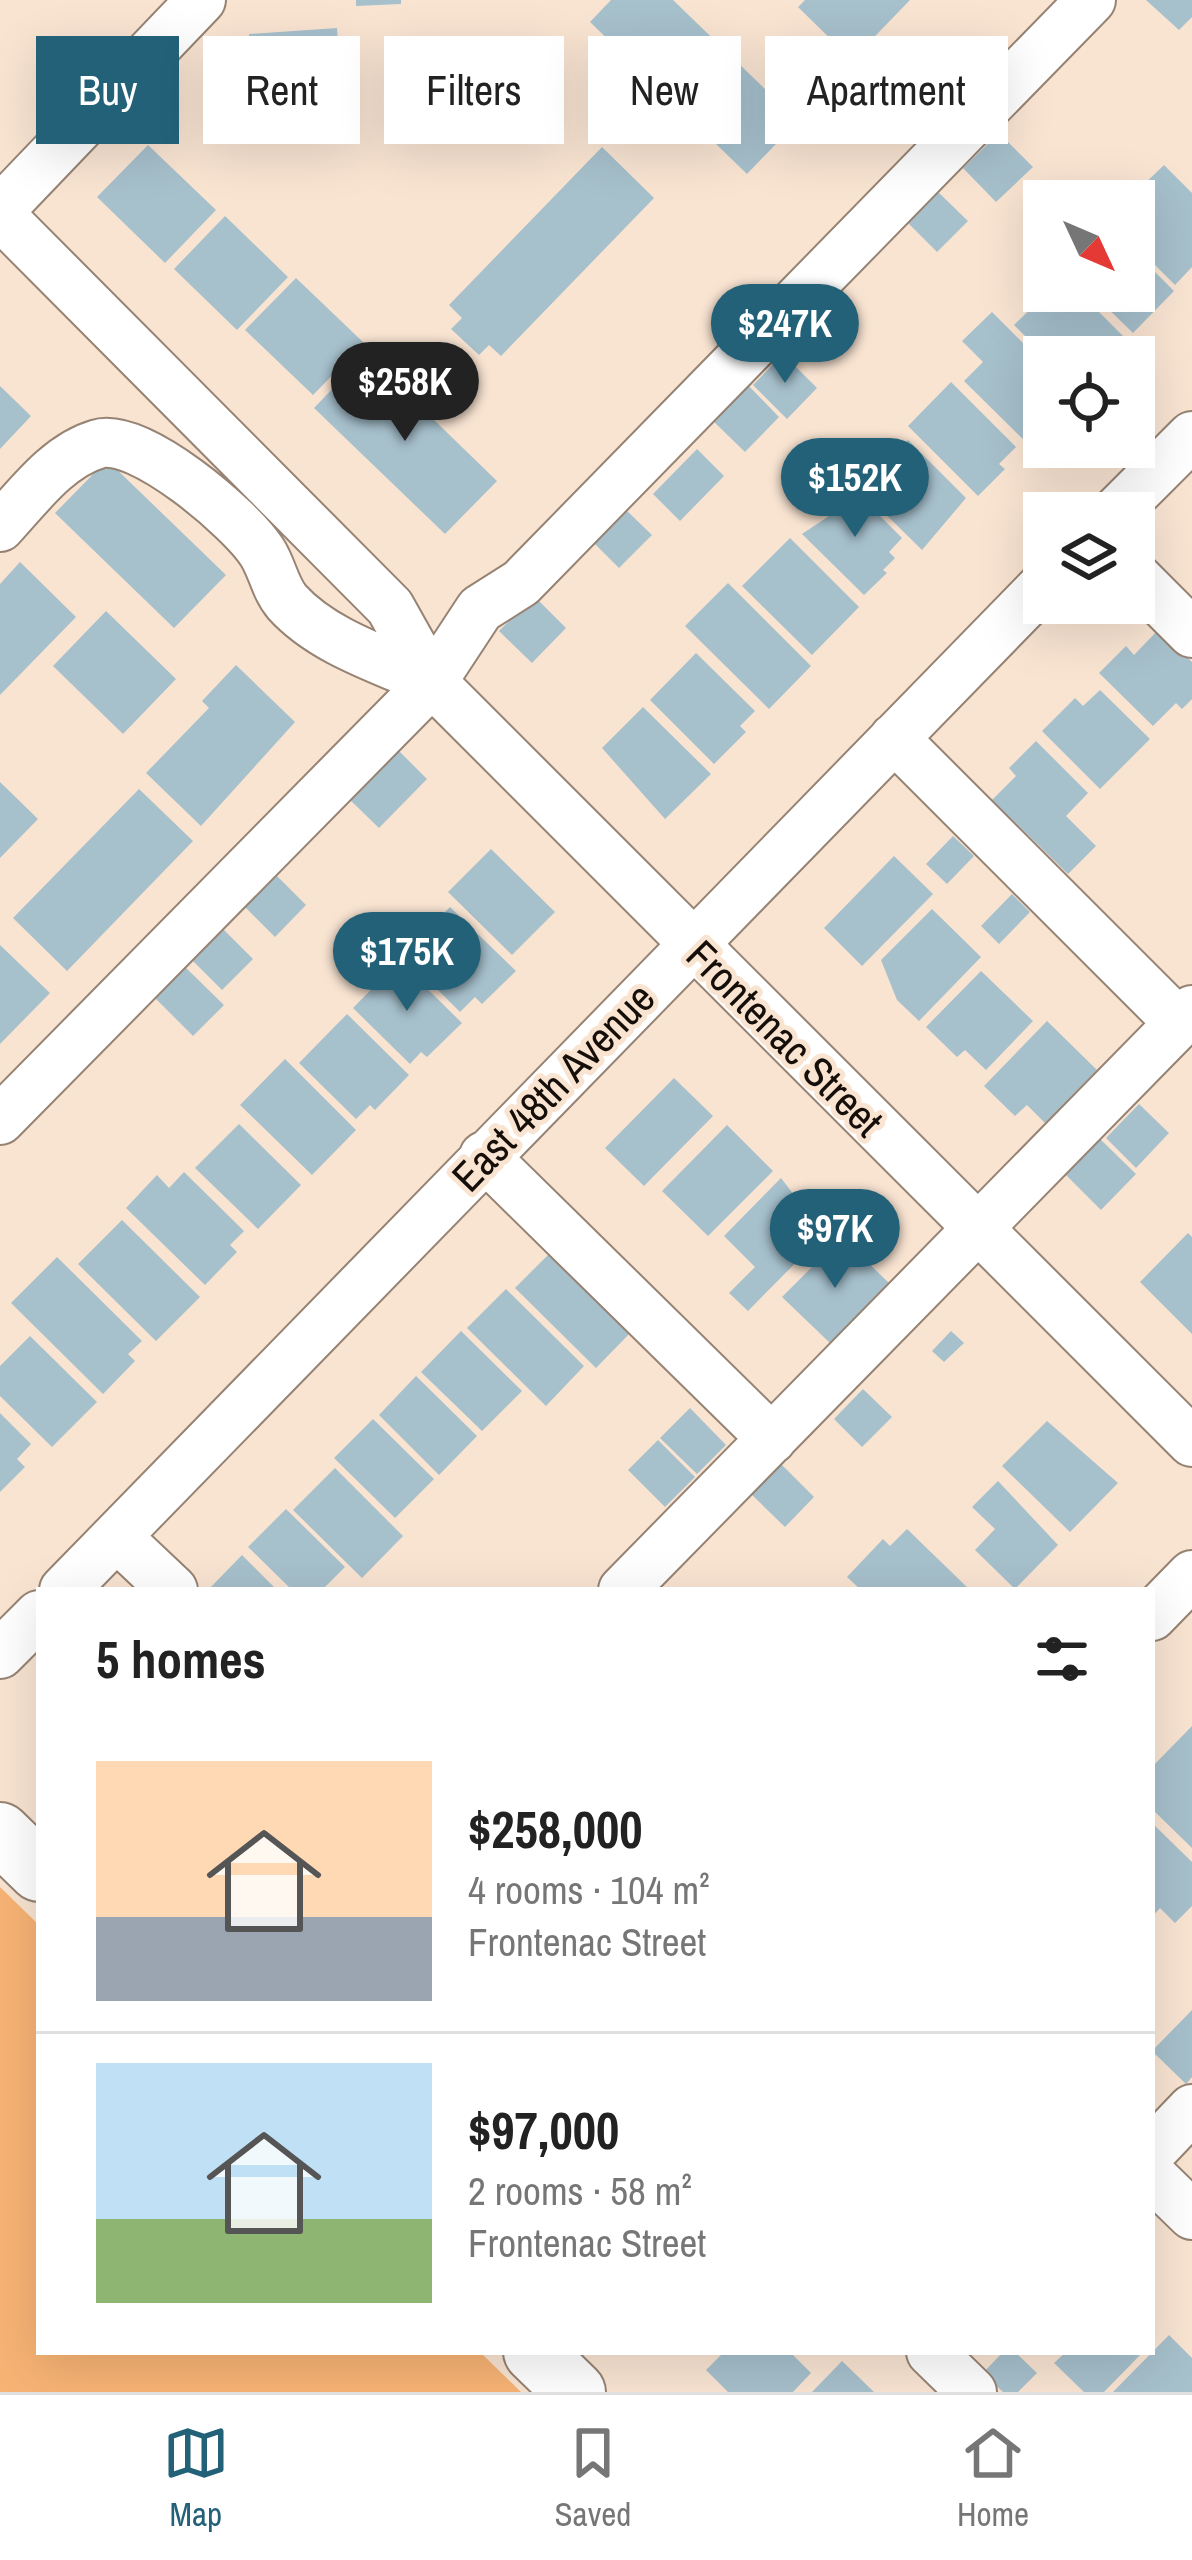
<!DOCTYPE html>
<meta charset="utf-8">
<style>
body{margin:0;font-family:"Archivo Narrow",sans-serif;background:#f6f6f6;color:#222;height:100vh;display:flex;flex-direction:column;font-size:45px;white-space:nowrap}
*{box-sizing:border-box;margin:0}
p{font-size:39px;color:#767676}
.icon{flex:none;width:66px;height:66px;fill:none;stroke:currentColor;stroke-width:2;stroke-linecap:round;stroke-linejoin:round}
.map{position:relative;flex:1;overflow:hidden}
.panel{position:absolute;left:36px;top:1587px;width:1119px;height:768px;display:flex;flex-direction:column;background:#fff;border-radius:0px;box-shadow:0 12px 48px #0002}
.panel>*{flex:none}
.top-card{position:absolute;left:36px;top:36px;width:1122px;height:108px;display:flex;gap:24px}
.needle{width:78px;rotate:134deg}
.fabs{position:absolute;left:1023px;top:180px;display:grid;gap:24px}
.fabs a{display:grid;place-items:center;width:132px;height:132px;border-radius:0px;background:#fff;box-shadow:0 12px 48px #0002;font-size:60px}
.price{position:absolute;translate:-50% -102px;padding:0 27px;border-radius:42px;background:#226177;color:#fff;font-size:39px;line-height:78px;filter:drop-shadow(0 3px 6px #0008)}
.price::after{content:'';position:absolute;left:50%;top:72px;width:36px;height:27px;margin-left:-18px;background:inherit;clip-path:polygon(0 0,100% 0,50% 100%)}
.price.current{background:#222;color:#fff}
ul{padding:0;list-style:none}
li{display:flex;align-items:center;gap:36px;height:300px;padding:0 60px}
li+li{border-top:3px solid #e0e0e0}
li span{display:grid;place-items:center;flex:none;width:336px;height:240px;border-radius:0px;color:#555}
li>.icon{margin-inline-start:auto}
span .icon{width:144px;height:144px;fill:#fffc;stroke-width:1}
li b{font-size:51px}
h2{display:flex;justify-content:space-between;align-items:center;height:144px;padding:0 60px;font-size:51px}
.chip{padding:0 42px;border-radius:0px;background:#fff;box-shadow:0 12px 48px #0002;font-size:42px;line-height:108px}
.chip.current{background:#226177;color:#fff}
.menu{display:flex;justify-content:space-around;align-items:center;height:168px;border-top:3px solid #e0e0e0;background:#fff;font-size:33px;color:#767676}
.menu a{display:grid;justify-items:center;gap:6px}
.menu .current{color:#226177}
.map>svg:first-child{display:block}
.green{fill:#f7b374}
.building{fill:#a6c0cc}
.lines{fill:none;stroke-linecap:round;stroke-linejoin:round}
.minor-casing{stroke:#968373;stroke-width:52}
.major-casing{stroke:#968373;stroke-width:64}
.minor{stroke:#fff;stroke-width:48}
.major{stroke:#fff;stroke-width:60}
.labels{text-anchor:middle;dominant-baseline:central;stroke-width:10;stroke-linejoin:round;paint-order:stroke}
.street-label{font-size:42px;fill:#150e09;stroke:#f9e4d2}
</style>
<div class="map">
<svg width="1192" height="2392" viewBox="0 0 1192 2392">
<rect width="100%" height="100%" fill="#f9e4d2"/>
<path class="green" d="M0 1887 39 1925V2352H480L521 2392H0Z"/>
<path class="building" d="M356 0H401V4L356 6Z
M611 0H673L798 121 747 174 590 22Z
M805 0H910L852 60 798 7Z
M1146 0H1192V17L1179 30Z
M337 28 342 107 253 113 249 34Z
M999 133 1033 167 996 202 963 168Z
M148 145 216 210 165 263 97 197Z
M602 147 654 198 501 356 489 345 479 355 451 329 462 318 449 305Z
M1164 165 1192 193V267L1175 285 1134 244V201H1119L1131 189 1135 193Z
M936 190 968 221 937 252 906 221Z
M225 216 288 277 237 330 174 269Z
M1134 251 1174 291 1133 333 1090 291H1134Z
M296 278 364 343 313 395 245 330Z
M1049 291H1078L1128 341 1113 357H1046L1014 325Z
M992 312 1044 364V430L1029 445 964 381 983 362 962 341Z
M366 354 497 481 445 534 314 408Z
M783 354 817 388 787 419 753 385Z
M743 380 779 417 745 452 708 416Z
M951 382 1016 447 999 464 1005 469 978 496 908 426Z
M0 386 31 416 0 449Z
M908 440 966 498 922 550 848 477 871 454 882 465Z
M697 449 724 476 680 521 653 494Z
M107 460 226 575 174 628 55 513Z
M848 484 902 538 889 552 895 558 883 570 887 573 864 595 802 534 832 514 825 507Z
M625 509 652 535 619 568 593 542Z
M790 538 859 607 812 655 742 586Z
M20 562 76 617 0 695V584Z
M728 583 811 666 769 709 685 626Z
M534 596 566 628 532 663 499 631Z
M106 611 176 679 123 734 53 666Z
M1159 629 1192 662V699L1182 709 1176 703 1153 726 1099 673 1126 646 1134 655Z
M696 653 755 711 740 726 746 732 714 764 650 700Z
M236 665 295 722 201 826 146 773 209 708 202 701Z
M1100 690 1150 739 1100 789 1042 731 1075 698 1083 706Z
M643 707 711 774 665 819 602 748Z
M1036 741 1088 793 1066 816 1096 846 1068 874 992 800 1016 776 1009 768Z
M394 746 427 779 379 828 345 795Z
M0 782 38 819 0 858Z
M139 789 193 841 67 971 13 918Z
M953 836 974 856 947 884 926 864Z
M491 849 555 912 512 955 448 892Z
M894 856 933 894 862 966 824 928Z
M274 873 306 905 275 937 243 905Z
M1012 894 1030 912 999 944 981 926Z
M450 907 516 971 482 1004 475 997 460 1012 403 955Z
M932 909 981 957 919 1021 897 1000 881 960Z
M220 926 253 959 222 990 189 957Z
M0 945 50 993 0 1044Z
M399 961 462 1023 427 1057 421 1052 410 1064 353 1008Z
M184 966 224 1005 193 1036 154 997Z
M981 971 1033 1021 986 1070 965 1050 957 1057 926 1027Z
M347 1014 409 1075 375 1110 370 1105 356 1119 299 1063Z
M1047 1021 1097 1070 1045 1123 1027 1105 1015 1116 984 1086Z
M285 1059 356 1130 312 1175 240 1105Z
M674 1078 713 1116 644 1186 605 1148Z
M1139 1104 1169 1133 1136 1168 1106 1138Z
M239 1124 301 1185 258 1229 195 1168Z
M727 1125 773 1171 708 1236 662 1191Z
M1097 1136 1136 1174 1101 1210 1062 1171Z
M184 1172 244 1231 230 1245 237 1252 205 1285 126 1208 157 1175 169 1188Z
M781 1178 824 1234 748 1311 729 1293 755 1267 724 1236Z
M122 1220 200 1297 156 1341 78 1264Z
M1188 1233 1192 1237V1334L1140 1282Z
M837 1242 853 1258 858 1253 889 1283 830 1343 782 1297Z
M553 1250 634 1329 596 1368 515 1288Z
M57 1257 142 1341 128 1354 135 1361 103 1394 11 1303Z
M506 1289 584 1366 546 1406 467 1328Z
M461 1331 522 1391 482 1431 421 1372Z
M951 1331 964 1343 944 1362 932 1351Z
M30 1336 97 1402 52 1447 0 1396V1366Z
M416 1376 477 1436 439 1475 379 1415Z
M863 1389 892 1417 862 1447 834 1419Z
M690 1408 726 1445 697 1474 660 1438Z
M0 1413 31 1444 17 1459 25 1467 0 1492Z
M373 1419 434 1479 395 1518 334 1458Z
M1047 1421 1118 1483 1070 1532 1002 1466Z
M658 1440 695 1477 665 1507 628 1470Z
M779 1462 814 1497 785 1527 749 1492Z
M335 1468 403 1536 362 1578 293 1510Z
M998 1481 1058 1545 1015 1589 975 1550 995 1529 972 1507Z
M286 1509 345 1567 322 1590H292L248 1547Z
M907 1529 970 1590H861L847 1577 883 1539 890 1546Z
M242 1555 277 1590H208Z
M1192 1726V1848L1152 1809V1767Z
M1152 1823 1192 1862V1906L1175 1923 1160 1908 1152 1917Z
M1192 2010V2077L1186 2084 1152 2051Z
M1169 2335 1192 2358V2392H1113Z
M724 2352H790L811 2373 793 2392H728L706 2370Z
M1003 2352H1015L1037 2373 1018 2392H1003L983 2373Z
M1066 2352H1143L1104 2392H1084L1054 2363Z
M842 2361 874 2392H812Z"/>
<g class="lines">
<g class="minor-casing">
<path id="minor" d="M0 210 201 0
M0 215 390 607 432 682 1192 1442
M1115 513 1192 436
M0 527C28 497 57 456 98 444 138 431 241 519 262 552 272 567 275 588 287 602 323 642 383 660 432 682
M1134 575 1192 633
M894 738 1179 1023
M0 1120 432 682 480 609 521 583 1091 0
M484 1156 772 1439
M117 1537 173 1590
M64 1590 1044 585
M623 1590 1192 1010
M1152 1616 1192 1575
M0 1654 39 1615
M1152 2151 1192 2109
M1152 2176 1192 2215
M931 2352 972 2392"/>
</g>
<g class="major-casing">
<path id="major" d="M0 1833 39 1871
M534 2352 575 2392"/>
</g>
<use href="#minor" class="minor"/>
<use href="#major" class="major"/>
</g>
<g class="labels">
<g class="street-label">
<text transform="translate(785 1038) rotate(45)">Frontenac Street</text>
<text transform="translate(553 1087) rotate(-46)">East 48th Avenue</text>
</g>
</g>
</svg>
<div class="fabs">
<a><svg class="needle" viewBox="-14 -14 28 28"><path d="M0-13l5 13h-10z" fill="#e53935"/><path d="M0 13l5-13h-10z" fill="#767676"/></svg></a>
<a><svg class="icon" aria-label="locate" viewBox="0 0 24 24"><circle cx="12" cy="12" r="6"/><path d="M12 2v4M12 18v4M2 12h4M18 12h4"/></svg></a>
<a><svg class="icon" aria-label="layers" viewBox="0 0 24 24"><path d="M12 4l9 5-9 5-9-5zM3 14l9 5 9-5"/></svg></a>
</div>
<b class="price" style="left:785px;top:386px">$247K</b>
<b class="price current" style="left:405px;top:444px">$258K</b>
<b class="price" style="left:855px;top:540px">$152K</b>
<b class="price" style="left:407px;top:1014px">$175K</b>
<b class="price" style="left:835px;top:1291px">$97K</b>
<div class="top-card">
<a class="chip current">Buy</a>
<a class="chip">Rent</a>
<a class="chip">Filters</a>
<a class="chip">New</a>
<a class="chip">Apartment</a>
</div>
<section class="panel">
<h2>5 homes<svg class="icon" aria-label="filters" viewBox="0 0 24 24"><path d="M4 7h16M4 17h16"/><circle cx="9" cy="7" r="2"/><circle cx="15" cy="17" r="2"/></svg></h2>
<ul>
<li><span style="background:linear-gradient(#ffd9b3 65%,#9aa5b1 0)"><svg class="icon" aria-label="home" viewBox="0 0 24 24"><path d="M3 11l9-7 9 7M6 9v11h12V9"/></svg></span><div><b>$258,000</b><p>4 rooms · 104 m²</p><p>Frontenac Street</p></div></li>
<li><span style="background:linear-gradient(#bfe0f5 65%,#8fb573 0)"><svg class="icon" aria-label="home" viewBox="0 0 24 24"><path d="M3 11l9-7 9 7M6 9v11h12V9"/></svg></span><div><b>$97,000</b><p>2 rooms · 58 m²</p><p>Frontenac Street</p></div></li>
</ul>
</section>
</div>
<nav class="menu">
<a class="current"><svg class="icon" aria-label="map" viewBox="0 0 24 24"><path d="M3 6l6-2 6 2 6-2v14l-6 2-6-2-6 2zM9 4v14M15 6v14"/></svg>Map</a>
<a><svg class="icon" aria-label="saved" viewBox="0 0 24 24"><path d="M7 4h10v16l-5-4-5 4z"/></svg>Saved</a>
<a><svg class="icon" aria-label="home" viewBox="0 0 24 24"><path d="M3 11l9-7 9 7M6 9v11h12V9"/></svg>Home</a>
</nav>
